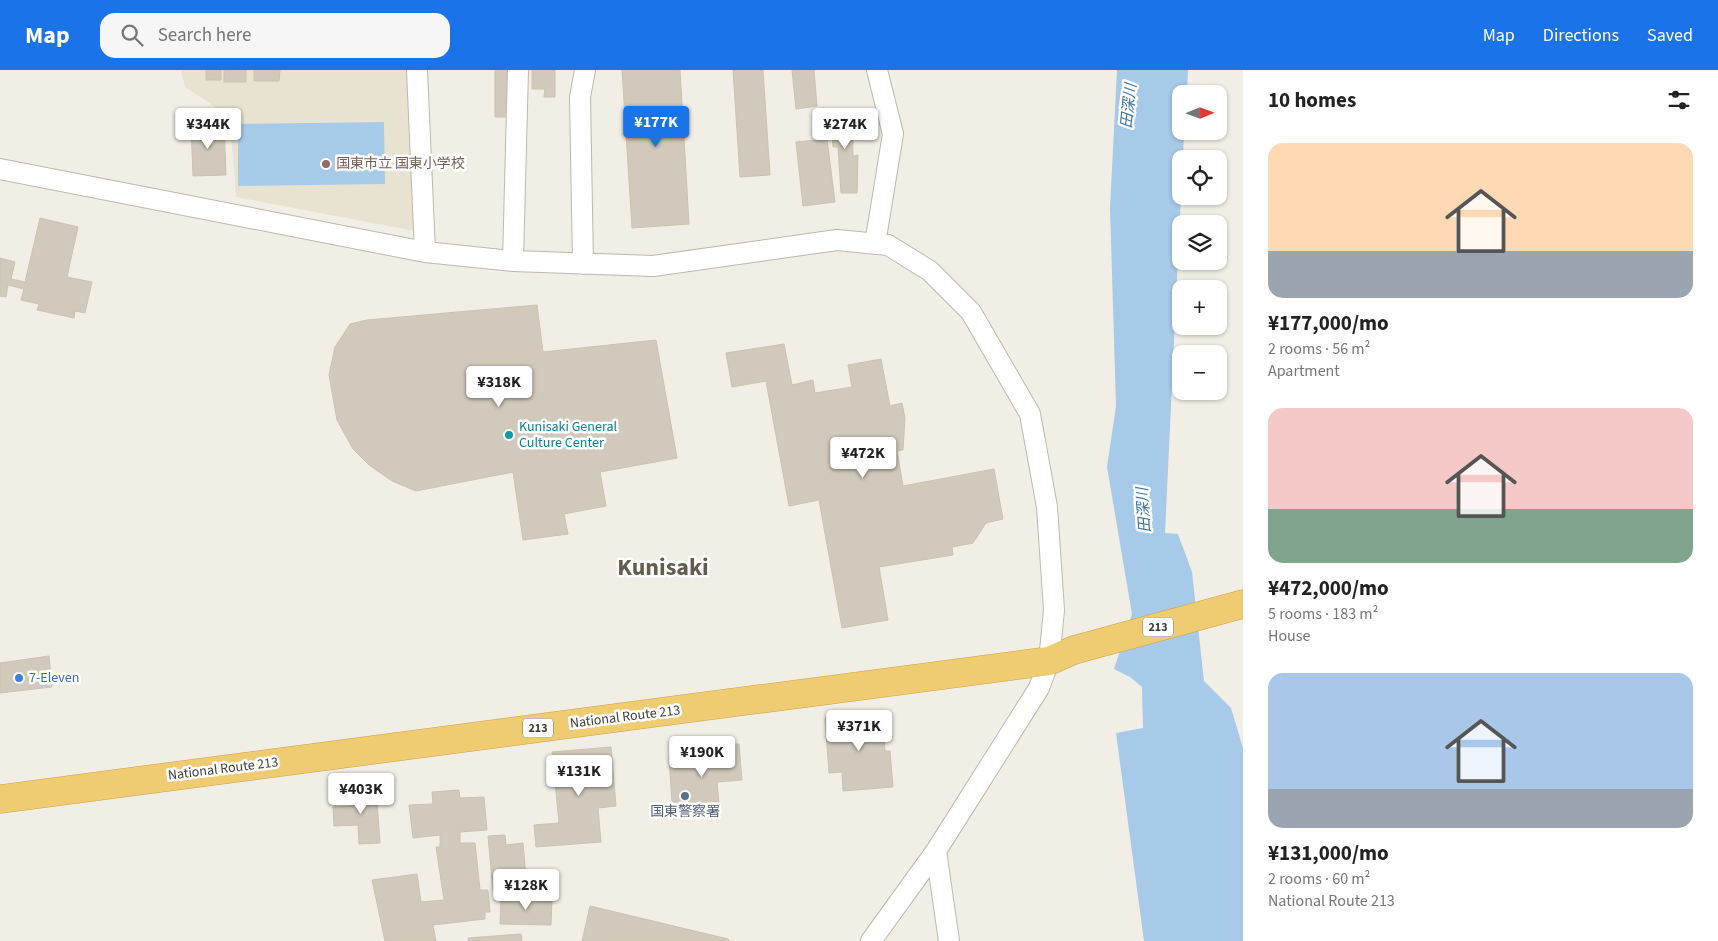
<!DOCTYPE html>
<meta charset="utf-8">
<style>
body{margin:0;font-family:"Source Sans 3","Noto Sans JP",sans-serif;background:#f6f6f6;color:#222;height:100vh;display:flex;flex-direction:column;font-size:19px;white-space:nowrap}
*{box-sizing:border-box;margin:0}
p{font-size:16px;color:#767676}
.icon{flex:none;width:28px;height:28px;fill:none;stroke:currentColor;stroke-width:2;stroke-linecap:round;stroke-linejoin:round}
.map{position:relative;flex:1;overflow:hidden}
.panel{display:flex;flex-direction:column;background:#fff;width:475px}
.panel>*{flex:none}
.needle{width:32px;rotate:89deg}
.tools{position:absolute;left:1172px;top:15px;display:grid;gap:10px}
.tools a{display:grid;place-items:center;width:55px;height:55px;border-radius:10px;background:#fff;box-shadow:0 1px 4px #0004;font-size:25px}
.price{position:absolute;translate:-50% -42px;padding:0 11px;border-radius:5px;background:#fff;color:#222;font-size:16px;line-height:32px;filter:drop-shadow(0 1px 2px #0008)}
.price::after{content:'';position:absolute;left:50%;top:30px;width:15px;height:11px;margin-left:-8px;background:inherit;clip-path:polygon(0 0,100% 0,50% 100%)}
.price.on{background:#1a73e8;color:#fff}
ul{padding:0;list-style:none}
li{display:grid;align-content:center;gap:10px;height:265px;padding:0 25px}
li span{display:grid;place-items:center;height:155px;border-radius:15px;color:#555}
li>.icon{margin-inline-start:auto}
span .icon{width:90px;height:90px;fill:#fffc;stroke-width:1}
li b{font-size:21px}
h2{display:flex;justify-content:space-between;align-items:center;height:60px;padding:0 25px;font-size:21px}
header{display:flex;align-items:center;gap:30px;box-sizing:border-box;height:70px;padding:0 25px;background:#1a73e8;color:#fff}
header strong{font-size:24px}
nav{display:flex;gap:28px;margin-inline-start:auto;font-size:18px}
.search{width:350px;height:45px;background:#f6f6f6;display:flex;align-items:center;gap:12px;box-sizing:border-box;padding:0 18px;border-radius:15px;color:#767676;font-size:19px}
main{display:flex;flex:1;min-height:0}
.map>svg:first-child{display:block}
.education{fill:#e8e3d0}
.water{fill:#a7cae8}
.building{fill:#d1cabc;stroke:#cbc2b0}
.lines{fill:none;stroke-linecap:round;stroke-linejoin:round}
.minor-casing{stroke:#beb8ac;stroke-width:22}
.highway-casing{stroke:#cca043;stroke-width:29}
.minor{stroke:#fff;stroke-width:20}
.highway{stroke:#efcb72;stroke-width:28}
.education-dot{fill:#8d6e63;stroke:#fff;stroke-width:2}
.culture-dot{fill:#0f9aa8;stroke:#fff;stroke-width:2}
.shop-dot{fill:#3f7fe0;stroke:#fff;stroke-width:2}
.service-dot{fill:#5c6f8a;stroke:#fff;stroke-width:2}
.labels{text-anchor:middle;dominant-baseline:central;stroke-width:5;stroke-linejoin:round;paint-order:stroke}
.shield{fill:#fff;stroke:#7b7872;stroke-width:1}
.shield-label{font-size:12px;font-weight:bold;fill:#423e35}
.education-label{font-size:14px;fill:#785e54;stroke:#fff;text-anchor:start}
.culture-label{font-size:14px;fill:#0d838f;stroke:#fff;text-anchor:start}
.shop-label{font-size:14px;fill:#366cbe;stroke:#fff;text-anchor:start}
.street-label{font-size:14px;fill:#423e35;stroke:#fff}
.service-label{font-size:14px;fill:#4e5e75;stroke:#fff}
.water-label{font-size:15px;font-style:italic;fill:#3a72a2;stroke:#fff}
.town-label{font-size:24px;font-weight:bold;fill:#645c4e;stroke:#fff}
</style>
<header>
<strong>Map</strong>
<div class="search"><svg class="icon" aria-label="search" viewBox="0 0 24 24"><circle cx="10" cy="10" r="6"/><path d="M15 15l6 6"/></svg>Search here</div>
<nav><a>Map</a><a>Directions</a><a>Saved</a></nav>
</header>
<main>
<div class="map">
<svg width="1243" height="871" viewBox="0 0 1243 871">
<rect width="100%" height="100%" fill="#f1eee5"/>
<path class="education" d="M181 0H415L420 162 236 127 231 62 224 47 211 34 185 17Z"/>
<path class="water" d="M1117 0H1188L1187 24H1181V61H1184L1165 463 1178 464 1192 502 1204 611 1231 638 1243 678V871H1144L1116 663 1143 658 1142 617 1130 607 1114 599 1132 544 1107 397 1116 336 1110 138Z
M384 52 385 114 238 116V54Z"/>
<path class="building" d="M206 0H221V10H206Z
M224 0H246V12H224Z
M254 0H280L279 11H254Z
M495 0H508V47H495Z
M532 0H555V27H544L545 19H532Z
M622 0H680L689 154 632 158Z
M733 0H763L770 105 740 107Z
M792 0H814L817 36 796 39Z
M852 40 853 86 858 85 857 123H841L838 77H833L831 41Z
M224 54 226 105 193 106 191 55Z
M827 69 835 132 803 136 796 72Z
M40 148 78 157 67 207 92 212 85 243 75 241 74 248 37 240 39 234 21 230 24 219 8 215 6 227 0 226V188L15 192 11 209 25 212Z
M537 235 543 282 656 270 677 388 600 402 606 436 564 444 568 464 523 470 513 402 416 421 392 411 369 395 353 379 337 350 329 305 335 277 350 254 367 250Z
M784 274 792 315 813 310 815 323 852 317 848 295 881 289 890 336 902 333 905 348 903 380 897 381 903 416 994 399 1003 449 986 453 973 473 952 477 953 485 879 497 888 550 842 558 819 430 789 436 766 311 732 317 726 283Z
M49 586 52 617 0 623V593Z
M882 643 885 681H890L893 717 843 721 842 702 829 703 825 648Z
M711 668 712 676 739 674 742 710 717 712 720 746 673 749 669 687 691 686 690 670Z
M611 677 616 736 598 738 601 772 536 777 534 755 559 753 552 682Z
M376 718 380 773 359 774 358 755 334 756 333 737 351 736 350 720Z
M459 720 460 728 484 727 487 760 460 762V773H475L480 820H488L490 842H485V849L433 855 436 871H385L372 810 417 804 421 832 444 830 436 777H440V765L413 768 409 735 433 734 432 722Z
M505 765 506 775 523 773 527 818 493 821 488 766Z
M501 827 552 828 551 855 500 854Z
M590 836 728 869 729 871H582Z
M521 864 522 871H468V868Z"/>
<g class="lines">
<g class="minor-casing">
<path id="minor" d="M417 0 425 182
M0 99 425 182 513 191 653 196 837 170 888 175 930 201 971 242 1030 344 1047 437 1054 540 1049 591 1039 618 936 781 871 871
M875 174 893 64 877 0
M513 191 518 0
M583 194 580 27 585 0
M936 781 949 871"/>
</g>
<g class="highway-casing">
<path id="highway" d="M0 729 1049 591 1074 580 1243 534"/>
</g>
<use href="#minor" class="minor"/>
<use href="#highway" class="highway"/>
</g>
<circle class="education-dot" cx="326" cy="94" r="5"/>
<circle class="culture-dot" cx="509" cy="365" r="5"/>
<circle class="shop-dot" cx="19" cy="608" r="5"/>
<circle class="service-dot" cx="685" cy="726" r="5"/>
<g class="labels">
<g class="shield">
<rect x="1143" y="547.5" width="30" height="19" rx="4"/>
<rect x="523" y="648.5" width="30" height="19" rx="4"/>
</g>
<g class="shield-label">
<text x="1158" y="557">213</text>
<text x="538" y="658">213</text>
</g>
<g class="education-label">
<text x="336" y="94">国東市立 国東小学校</text>
</g>
<g class="culture-label">
<text x="519" y="357">Kunisaki General<tspan x="519" dy="16">Culture Center</tspan></text>
</g>
<g class="shop-label">
<text x="29" y="608">7-Eleven</text>
</g>
<g class="street-label">
<text transform="translate(625 647) rotate(-7)">National Route 213</text>
<text transform="translate(223 699) rotate(-7)">National Route 213</text>
</g>
<g class="service-label">
<text x="685" y="742">国東警察署</text>
</g>
<g class="water-label">
<text transform="translate(1129 36) rotate(-84)">田深川</text>
<text transform="translate(1144 440) rotate(-94)">田深川</text>
</g>
<g class="town-label">
<text x="663" y="497">Kunisaki</text>
</g>
</g>
</svg>
<div class="tools">
<a><svg class="needle" viewBox="-14 -14 28 28"><path d="M0-13l5 13h-10z" fill="#e53935"/><path d="M0 13l5-13h-10z" fill="#767676"/></svg></a>
<a><svg class="icon" aria-label="locate" viewBox="0 0 24 24"><circle cx="12" cy="12" r="6"/><path d="M12 2v4M12 18v4M2 12h4M18 12h4"/></svg></a>
<a><svg class="icon" aria-label="layers" viewBox="0 0 24 24"><path d="M12 4l9 5-9 5-9-5zM3 14l9 5 9-5"/></svg></a>
<a>+</a>
<a>−</a>
</div>
<b class="price on" style="left:656px;top:78px">¥177K</b>
<b class="price" style="left:208px;top:80px">¥344K</b>
<b class="price" style="left:845px;top:80px">¥274K</b>
<b class="price" style="left:499px;top:338px">¥318K</b>
<b class="price" style="left:863px;top:409px">¥472K</b>
<b class="price" style="left:859px;top:682px">¥371K</b>
<b class="price" style="left:702px;top:708px">¥190K</b>
<b class="price" style="left:579px;top:727px">¥131K</b>
<b class="price" style="left:361px;top:745px">¥403K</b>
<b class="price" style="left:526px;top:841px">¥128K</b>
</div>
<section class="panel">
<h2>10 homes<svg class="icon" aria-label="filters" viewBox="0 0 24 24"><path d="M4 7h16M4 17h16"/><circle cx="9" cy="7" r="2"/><circle cx="15" cy="17" r="2"/></svg></h2>
<ul>
<li><span style="background:linear-gradient(#ffd9b3 70%,#9aa5b1 0)"><svg class="icon" aria-label="home" viewBox="0 0 24 24"><path d="M3 11l9-7 9 7M6 9v11h12V9"/></svg></span><div><b>¥177,000/mo</b><p>2 rooms · 56 m²</p><p>Apartment</p></div></li>
<li><span style="background:linear-gradient(#f6c9c9 65%,#7fa58c 0)"><svg class="icon" aria-label="home" viewBox="0 0 24 24"><path d="M3 11l9-7 9 7M6 9v11h12V9"/></svg></span><div><b>¥472,000/mo</b><p>5 rooms · 183 m²</p><p>House</p></div></li>
<li><span style="background:linear-gradient(#a9c7e8 75%,#9aa5b1 0)"><svg class="icon" aria-label="home" viewBox="0 0 24 24"><path d="M3 11l9-7 9 7M6 9v11h12V9"/></svg></span><div><b>¥131,000/mo</b><p>2 rooms · 60 m²</p><p>National Route 213</p></div></li>
</ul>
</section>
</main>
